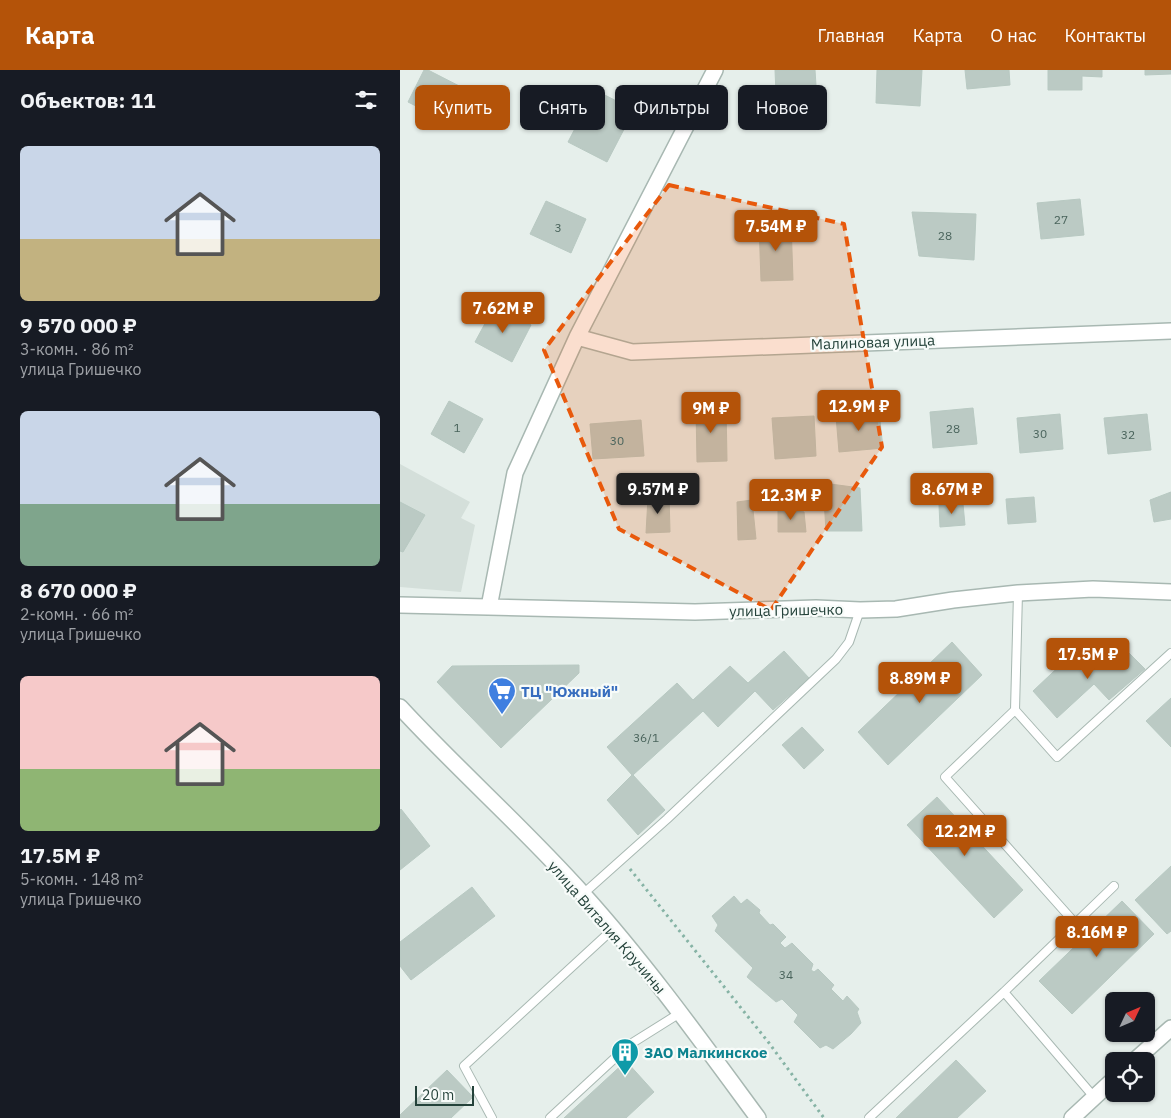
<!DOCTYPE html>
<html lang="ru">
<meta charset="utf-8">
<style>
body{margin:0;font-family:"IBM Plex Sans",sans-serif;background:#242831;color:#f1f3f6;height:100vh;display:flex;flex-direction:column;font-size:19px;white-space:nowrap}
*{box-sizing:border-box;margin:0}
p{font-size:16px;color:#9ea1a6}
.icon{flex:none;width:28px;height:28px;fill:none;stroke:currentColor;stroke-width:2;stroke-linecap:round;stroke-linejoin:round}
.map{position:relative;flex:1;overflow:hidden}
.drawer{display:flex;flex-direction:column;background:#171b24;width:400px}
.drawer>*{flex:none}
.guide{position:absolute;left:15px;top:15px;width:475px;height:45px;display:flex;gap:10px}
.needle{width:32px;rotate:46deg}
.buttons{position:absolute;left:705px;top:922px;display:grid;gap:10px}
.buttons a{display:grid;place-items:center;width:50px;height:50px;border-radius:8px;background:#171b24;box-shadow:0 1px 4px #0004;font-size:25px}
.scale{position:absolute;left:15px;bottom:12px;width:59px;box-sizing:border-box;padding-left:5px;border:2px solid #24423a;border-top:0;font-size:14px;line-height:18px;white-space:nowrap;color:#24423a;-webkit-text-stroke:4px #f7fbf9;paint-order:stroke}
.price{position:absolute;translate:-50% -42px;padding:0 11px;border-radius:5px;background:#b45309;color:#fff;font-size:16px;line-height:32px;filter:drop-shadow(0 1px 2px #0008)}
.price::after{content:'';position:absolute;left:50%;top:30px;width:15px;height:11px;margin-left:-8px;background:inherit;clip-path:polygon(0 0,100% 0,50% 100%)}
.price.current{background:#222;color:#fff}
ul{padding:0;list-style:none}
li{display:grid;align-content:center;gap:10px;height:265px;padding:0 20px}
li span{display:grid;place-items:center;height:155px;border-radius:8px;color:#555}
li>.icon{margin-inline-start:auto}
span .icon{width:90px;height:90px;fill:#fffc;stroke-width:1}
li b{font-size:21px}
h2{display:flex;justify-content:space-between;align-items:center;height:60px;padding:0 20px;font-size:21px}
.tag{padding:0 18px;border-radius:8px;background:#171b24;box-shadow:0 1px 4px #0004;font-size:18px;line-height:45px}
.tag.current{background:#b45309;color:#fff}
header{display:flex;align-items:center;gap:30px;box-sizing:border-box;height:70px;padding:0 25px;background:#b45309;color:#fff}
header strong{font-size:24px}
nav{display:flex;gap:28px;margin-inline-start:auto;font-size:18px}
main{display:flex;flex:1;min-height:0}
.map>svg:first-child{display:block}
.built{fill:#d4dfda}
.building{fill:#bbcac4;stroke:#b8c9c2}
.lines{fill:none;stroke-linecap:round;stroke-linejoin:round}
.service-casing{stroke:#a8b8b2;stroke-width:10}
.minor-casing{stroke:#a8b8b2;stroke-width:18}
.tertiary-casing{stroke:#a8b8b2;stroke-width:18}
.path{stroke:#86b3a5;stroke-width:3;stroke-dasharray:2.5 4;stroke-linecap:butt}
.service{stroke:#fff;stroke-width:8}
.minor{stroke:#fff;stroke-width:15}
.tertiary{stroke:#fff;stroke-width:15}
.marked{fill:#e8590c;fill-opacity:0.2;stroke:#e8590c;stroke-width:4;stroke-dasharray:10 6;stroke-linejoin:round}
.labels{text-anchor:middle;dominant-baseline:central;stroke-width:4.5;stroke-linejoin:round;paint-order:stroke}
.number-label{font-size:12px;fill:#4a645c}
.street-label{font-size:15px;fill:#24423a;stroke:#f7fbf9}
.shop-label{font-size:15px;font-weight:bold;fill:#366cbe;stroke:#f7fbf9;text-anchor:start}
.culture-label{font-size:15px;font-weight:bold;fill:#0d838f;stroke:#f7fbf9;text-anchor:start}
</style>
<header>
<strong>Карта</strong>
<nav><a>Главная</a><a>Карта</a><a>О нас</a><a>Контакты</a></nav>
</header>
<main>
<section class="drawer">
<h2>Объектов: 11<svg class="icon" aria-label="filters" viewBox="0 0 24 24"><path d="M4 7h16M4 17h16"/><circle cx="9" cy="7" r="2"/><circle cx="15" cy="17" r="2"/></svg></h2>
<ul>
<li><span style="background:linear-gradient(#c9d6e8 60%,#c2b280 0)"><svg class="icon" aria-label="home" viewBox="0 0 24 24"><path d="M3 11l9-7 9 7M6 9v11h12V9"/></svg></span><div><b>9 570 000 ₽</b><p>3-комн. · 86 m²</p><p>улица Гришечко</p></div></li>
<li><span style="background:linear-gradient(#c9d6e8 60%,#7fa58c 0)"><svg class="icon" aria-label="home" viewBox="0 0 24 24"><path d="M3 11l9-7 9 7M6 9v11h12V9"/></svg></span><div><b>8 670 000 ₽</b><p>2-комн. · 66 m²</p><p>улица Гришечко</p></div></li>
<li><span style="background:linear-gradient(#f6c9c9 60%,#8fb573 0)"><svg class="icon" aria-label="home" viewBox="0 0 24 24"><path d="M3 11l9-7 9 7M6 9v11h12V9"/></svg></span><div><b>17.5M ₽</b><p>5-комн. · 148 m²</p><p>улица Гришечко</p></div></li>
</ul>
</section>
<div class="map">
<svg width="771" height="1048" viewBox="0 0 771 1048">
<rect width="100%" height="100%" fill="#e6efeb"/>
<path class="built" d="M0 394 70 432 61 448 75 455 61 522 0 517Z"/>
<path class="building" d="M24 0H28L69 21 52 54 8 32Z
M375 0H415L418 46 377 47Z
M477 0H522L520 36 476 33Z
M565 0H609L610 15 567 19Z
M648 0H702V7L682 6V20H648Z
M745 0H771V4L745 5Z
M195 20 234 40 207 92 168 72Z
M680 129 684 165 641 169 637 133Z
M146 131 186 149 171 183 130 164Z
M512 142 576 144 574 190 519 186Z
M391 152 393 210 361 211 359 153Z
M95 235 131 255 112 292 75 272Z
M49 331 83 349 64 383 31 364Z
M296 337H326L327 391 297 392Z
M573 338 577 374 533 378 530 342Z
M479 342 483 378 439 382 436 346Z
M660 344 663 379 620 383 617 348Z
M747 344 751 380 708 384 704 348Z
M414 346 416 386 375 389 372 348Z
M241 350 244 386 193 389 190 354Z
M423 413 460 418 462 461H426Z
M771 422V449L754 452 750 430Z
M269 425 270 462 246 463 248 428Z
M634 427 636 452 608 454 606 429Z
M352 430 356 469 338 470 337 432Z
M0 432 25 445 3 482 0 481Z
M563 434 565 455 540 457 539 435Z
M378 439 404 442 406 462H378Z
M552 572 582 605 488 695 458 662Z
M719 573 745 599 709 630 694 614 657 648 633 621 669 587 685 605Z
M384 581 409 608 373 640 355 621 318 657 303 641 233 705 265 740 238 765 207 730 232 705 207 677 277 613 293 630 330 596 348 613Z
M179 595V603L101 678 37 612 52 596Z
M771 628V677L746 651Z
M402 657 424 680 404 699 382 675Z
M537 727 623 820 594 848 507 755Z
M1 739 30 776 0 800V740Z
M771 796V861L767 864 735 830Z
M72 817 95 846 11 910 0 896V872Z
M334 826 341 834 347 829 360 840 359 843 370 855 373 854 386 867 380 873 385 878 392 873 413 894 411 900 414 902 418 899 434 915 431 919 443 931 447 926 459 939 457 942 461 953 451 964 433 979 426 975 420 978 394 952 398 945 382 929 376 932 347 907 353 898 315 861 318 855 312 846Z
M722 831 754 864 672 944 639 911Z
M556 990 586 1021 557 1048H496Z
M226 991 254 1022 226 1048H164Z
M47 1000 73 1027 51 1048H0V1045Z"/>
<g class="lines">
<g class="service-casing">
<path id="service" d="M618 523 615 640 657 687 771 583
M615 640 545 707 675 853
M183 824 267 749 436 589 449 572 460 540
M694 1027 604 922 714 816
M92 1048 64 996 213 859
M150 1048 229 975 280 943
M469 1048 604 922"/>
</g>
<g class="minor-casing">
<path id="minor" d="M177 267 232 282 771 261
M0 535 295 542 416 538 460 540 496 539 553 530 618 523 693 519 771 522
M89 537 115 403 177 267 315 0
M734 991 771 958
M672 1048 714 1009"/>
</g>
<g class="tertiary-casing">
<path id="tertiary" d="M0 637C59 701 125 759 183 824 246 894 302 972 358 1048"/>
</g>
<path class="path" d="M230 799 369 973 424 1048"/>
<use href="#service" class="service"/>
<use href="#minor" class="minor"/>
<use href="#tertiary" class="tertiary"/>
</g>
<path class="marked" d="M269 115 444 154 482 377 371 540 219 459 144 280Z"/>
<defs>
<g id="supermarket-pin" transform="scale(1.4375)"><path d="M0 17L-7.5 6A9.5 9.5 0 1 1 7.5 6Z" fill="#3f7fe0" stroke="#f7fbf9"/><path d="M-6-5.5h2.5l.6 2H6L4.5 2H-2.5L-4.4-4H-6ZM-1.5 3.2a1.3 1.3 0 1 0 .1 0ZM3 3.2a1.3 1.3 0 1 0 .1 0Z" fill="#fff"/></g>
<g id="building-pin" transform="scale(1.4375)"><path d="M0 17L-7.5 6A9.5 9.5 0 1 1 7.5 6Z" fill="#0f9aa8" stroke="#f7fbf9"/><path d="M-4-6H4V6H1V3H-1V6H-4ZM-2.5-4.3h1.7v1.8h-1.7ZM.8-4.3h1.7v1.8H.8ZM-2.5-1h1.7V.8h-1.7ZM.8-1h1.7V.8H.8Z" fill="#fff"/></g>
</defs>
<g fill-rule="evenodd">
<use href="#supermarket-pin" x="102" y="621"/>
<use href="#building-pin" x="225" y="982"/>
</g>
<g class="labels">
<g class="number-label">
<text x="661" y="149">27</text>
<text x="158" y="157">3</text>
<text x="545" y="165">28</text>
<text x="57" y="357">1</text>
<text x="553" y="358">28</text>
<text x="640" y="363">30</text>
<text x="728" y="364">32</text>
<text x="217" y="370">30</text>
<text x="246" y="667">36/1</text>
<text x="386" y="904">34</text>
</g>
<g class="street-label">
<text transform="translate(473 272) rotate(-2)">Малиновая улица</text>
<text transform="translate(386 540) rotate(-1)">улица Гришечко</text>
<text transform="translate(207 857) rotate(49)">улица Виталия Кручины</text>
</g>
<g class="shop-label">
<text x="121" y="621">ТЦ "Южный"</text>
</g>
<g class="culture-label">
<text x="244" y="982">ЗАО Малкинское</text>
</g>
</g>
</svg>
<div class="buttons">
<a><svg class="needle" viewBox="-14 -14 28 28"><path d="M0-13l5 13h-10z" fill="#e53935"/><path d="M0 13l5-13h-10z" fill="#9ea1a6"/></svg></a>
<a><svg class="icon" aria-label="locate" viewBox="0 0 24 24"><circle cx="12" cy="12" r="6"/><path d="M12 2v4M12 18v4M2 12h4M18 12h4"/></svg></a>
</div>
<div class="scale">20 m</div>
<b class="price" style="left:376px;top:182px">7.54M ₽</b>
<b class="price" style="left:103px;top:264px">7.62M ₽</b>
<b class="price" style="left:459px;top:362px">12.9M ₽</b>
<b class="price" style="left:311px;top:364px">9M ₽</b>
<b class="price current" style="left:258px;top:445px">9.57M ₽</b>
<b class="price" style="left:552px;top:445px">8.67M ₽</b>
<b class="price" style="left:391px;top:451px">12.3M ₽</b>
<b class="price" style="left:688px;top:610px">17.5M ₽</b>
<b class="price" style="left:520px;top:634px">8.89M ₽</b>
<b class="price" style="left:565px;top:787px">12.2M ₽</b>
<b class="price" style="left:697px;top:888px">8.16M ₽</b>
<div class="guide">
<a class="tag current">Купить</a>
<a class="tag">Снять</a>
<a class="tag">Фильтры</a>
<a class="tag">Новое</a>
</div>
</div>
</main>
